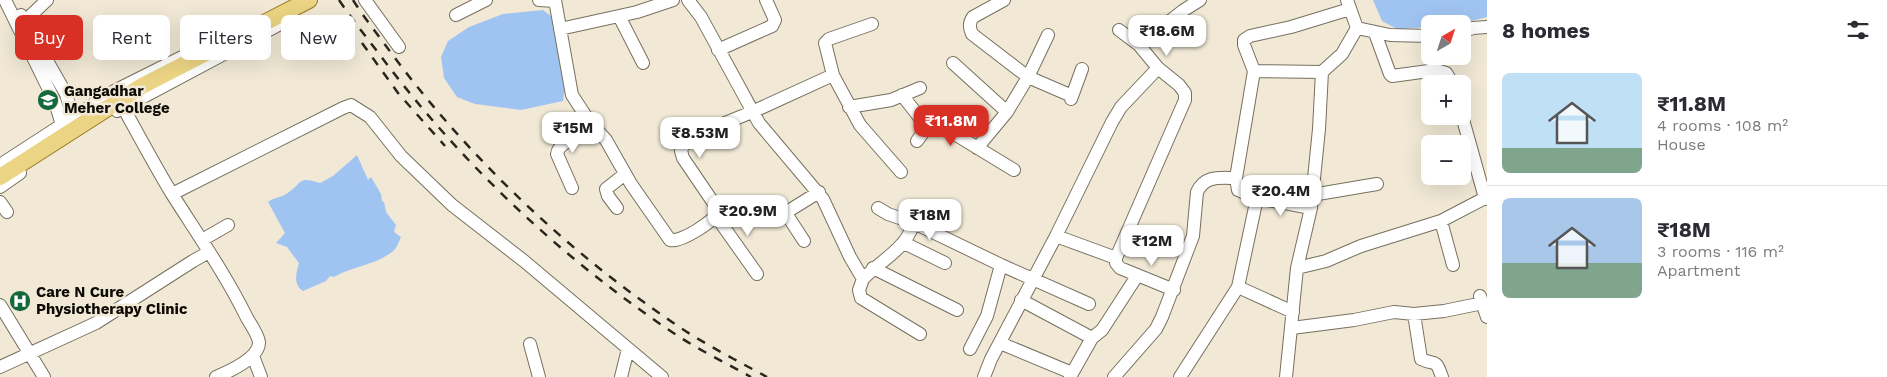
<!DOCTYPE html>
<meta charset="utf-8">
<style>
body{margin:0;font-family:"Work Sans",sans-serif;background:#f2f2f3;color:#2b2b33;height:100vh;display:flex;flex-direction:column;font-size:19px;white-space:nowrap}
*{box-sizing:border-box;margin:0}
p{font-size:16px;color:#7c7c81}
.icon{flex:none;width:28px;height:28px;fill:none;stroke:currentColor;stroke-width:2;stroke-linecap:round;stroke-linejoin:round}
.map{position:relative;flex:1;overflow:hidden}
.side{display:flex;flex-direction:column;background:#fff;width:400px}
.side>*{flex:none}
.top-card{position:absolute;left:15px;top:15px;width:475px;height:45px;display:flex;gap:10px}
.needle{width:32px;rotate:39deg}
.tools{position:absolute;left:1421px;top:15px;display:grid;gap:10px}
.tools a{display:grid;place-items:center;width:50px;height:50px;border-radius:8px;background:#fff;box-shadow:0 5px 20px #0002;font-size:25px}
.price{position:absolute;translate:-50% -42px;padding:0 11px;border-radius:10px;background:#fff;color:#222;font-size:16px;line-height:32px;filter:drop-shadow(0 1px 2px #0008)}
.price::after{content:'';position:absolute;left:50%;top:30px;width:15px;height:11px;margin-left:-8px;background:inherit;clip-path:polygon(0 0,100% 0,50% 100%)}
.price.active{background:#d93025;color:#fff}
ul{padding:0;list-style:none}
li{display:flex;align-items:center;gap:15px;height:125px;padding:0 15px}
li+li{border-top:1px solid #e1e1e2}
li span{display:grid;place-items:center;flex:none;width:140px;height:100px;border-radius:8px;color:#555}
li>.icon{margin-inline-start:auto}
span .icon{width:60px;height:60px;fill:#fffc;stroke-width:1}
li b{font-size:21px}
h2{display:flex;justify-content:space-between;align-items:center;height:60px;padding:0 15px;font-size:21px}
.tag{padding:0 18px;border-radius:8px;background:#fff;box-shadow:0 5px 20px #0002;font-size:18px;line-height:45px}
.tag.active{background:#d93025;color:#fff}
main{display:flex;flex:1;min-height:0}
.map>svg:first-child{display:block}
.water{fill:#a0c4f2}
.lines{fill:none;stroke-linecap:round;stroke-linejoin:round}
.minor-casing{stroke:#77705f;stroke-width:14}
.major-casing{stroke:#957b21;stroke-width:18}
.minor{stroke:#fff;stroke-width:12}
.major{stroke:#ebd483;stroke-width:16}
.rail{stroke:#29261e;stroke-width:2.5;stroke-dasharray:9 9;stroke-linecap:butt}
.labels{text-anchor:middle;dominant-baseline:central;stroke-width:5;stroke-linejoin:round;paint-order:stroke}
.poi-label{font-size:15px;font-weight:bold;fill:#0e0b05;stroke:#f1e9d6;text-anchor:start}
</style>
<main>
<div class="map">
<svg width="1487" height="377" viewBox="0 0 1487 377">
<rect width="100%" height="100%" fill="#f1e9d6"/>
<path class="water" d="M1373 0H1487V17L1459 24H1430V27L1397 29 1382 21Z
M543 10 555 19 565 87 563 101 521 110 475 104 457 97 444 78 441 57 448 41 469 27 503 14Z
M357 155 368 180 371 177 381 194 382 201 384 202 386 212 396 225 394 232 401 237C399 241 397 248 393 251 377 265 352 266 334 277L330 276 326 281 303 291C293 284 296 274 299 263L287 247 276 243 285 233 268 202C274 197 280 198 286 194 303 184 296 175 320 183L333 176Z"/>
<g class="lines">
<g class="minor-casing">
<path id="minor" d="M5 0 55 102 62 125
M365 0 399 47
M539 0 555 1
M555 0 572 95 589 121 606 140 631 184 670 240C681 243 714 221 719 211L683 158 681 151 683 146 690 140 703 132 752 112 833 75 860 125 901 172
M688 0 701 17 759 123 823 199 850 257 863 279 859 290 861 298 920 334
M1004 0 973 17C969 23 969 27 972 34L1028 77 1072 96
M21 15 66 94 73 118
M456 15 486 0
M619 16 643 63
M24 22 47 0
M1357 28 1390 35 1430 36
M560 29 637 12 673 0
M1119 30 1139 45 1158 68 1179 85 1185 93V100L1116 258V263L1120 268 1174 290
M1462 32 1473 28 1487 27
M1375 33 1390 74 1392 76 1436 70 1446 73 1453 84
M1139 45 1184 10 1200 0
M718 50 772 26 775 20 766 0
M953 63 1007 112
M1254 71 1322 72 1342 54 1357 28 1347 0
M833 75 825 43 829 39 872 24
M902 95 927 127
M1071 99 1082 69
M123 107C139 136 155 166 172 194 198 235 226 275 247 318 251 325 258 335 259 342 260 358 228 372 216 377
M849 107 891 100 920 88
M117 111 282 23
M1462 116 1485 198 1487 199
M917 141 927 127 935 122 1014 170
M977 148 1007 112 1028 77 1048 35
M0 165 114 91 212 42
M0 187 20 173
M572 188 557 154C558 142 584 133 595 128
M172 194 343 108 351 105 370 117 401 156 452 205 524 261 662 377
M1312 195 1377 184
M0 202 7 212
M617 208 608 196 606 189 625 174
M878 208 888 214 914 223
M1311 208 1257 198 1238 190 1236 178 1254 71 1244 45V40L1250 36 1291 27 1350 9
M716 216 757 274
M1441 221 1453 265
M1056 236 1116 258
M202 240 228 225
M804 241 787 215 790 210 819 192
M904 243 945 263
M873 268 957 310
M1297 268 1326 261 1361 246 1441 221 1485 198
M863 279C875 266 891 257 902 244 908 238 911 230 914 223L1001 265 1089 304
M1238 287 1293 312
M1480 296 1487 317
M1021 300 1092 338
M0 305 44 377
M1414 314 1421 359C1436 366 1435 357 1442 377
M1292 328 1354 320 1394 312 1414 314 1444 311 1483 303
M1000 343 1072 373
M530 344 539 377
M970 349 987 316 1001 265
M253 356 261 377
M0 367 96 323 193 261 209 252
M621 377 628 349
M984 377 991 359 1056 236 1112 122 1121 107 1158 68
M1070 377 1092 338 1102 330 1137 276
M1114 377 1156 329 1162 317 1193 236 1197 192C1205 175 1220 178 1236 178
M1180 377 1238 287 1257 198
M1286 377 1297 268 1311 208 1319 129 1322 72"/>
</g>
<g class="major-casing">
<path id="major" d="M0 177 142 86 309 0"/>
</g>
<use href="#minor" class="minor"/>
<use href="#major" class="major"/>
<path class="rail" d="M339 0C352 19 366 37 380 55 460 162 558 255 669 330 695 348 724 362 751 377
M353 0C363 16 375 31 386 46 465 154 564 249 675 324 704 344 736 360 767 377
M362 43 398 93 445 146"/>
</g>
<defs>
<g id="university-disc" transform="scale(1.125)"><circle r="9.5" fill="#14693b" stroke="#f1e9d6"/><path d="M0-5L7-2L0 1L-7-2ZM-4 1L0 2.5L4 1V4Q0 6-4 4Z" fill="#fff"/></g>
<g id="hospital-disc" transform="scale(1.125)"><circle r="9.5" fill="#14693b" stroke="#f1e9d6"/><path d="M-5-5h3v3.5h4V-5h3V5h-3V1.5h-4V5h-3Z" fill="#fff"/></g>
</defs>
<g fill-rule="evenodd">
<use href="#university-disc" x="48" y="100"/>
<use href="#hospital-disc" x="20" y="301"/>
</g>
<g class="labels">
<g class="poi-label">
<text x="64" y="91">Gangadhar<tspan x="64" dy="17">Meher College</tspan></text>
<text x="36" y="292">Care N Cure<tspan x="36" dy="17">Physiotherapy Clinic</tspan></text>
</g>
</g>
</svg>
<div class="tools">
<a><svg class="needle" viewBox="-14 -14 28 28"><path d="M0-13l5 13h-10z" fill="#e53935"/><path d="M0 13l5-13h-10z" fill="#7c7c81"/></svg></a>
<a>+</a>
<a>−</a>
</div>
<b class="price" style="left:1167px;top:57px">₹18.6M</b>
<b class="price active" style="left:951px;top:147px">₹11.8M</b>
<b class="price" style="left:573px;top:154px">₹15M</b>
<b class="price" style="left:700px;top:159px">₹8.53M</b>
<b class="price" style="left:1281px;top:217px">₹20.4M</b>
<b class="price" style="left:748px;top:237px">₹20.9M</b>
<b class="price" style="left:930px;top:241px">₹18M</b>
<b class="price" style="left:1152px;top:267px">₹12M</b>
<div class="top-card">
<a class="tag active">Buy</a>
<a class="tag">Rent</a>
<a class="tag">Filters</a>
<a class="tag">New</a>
</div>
</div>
<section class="side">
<h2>8 homes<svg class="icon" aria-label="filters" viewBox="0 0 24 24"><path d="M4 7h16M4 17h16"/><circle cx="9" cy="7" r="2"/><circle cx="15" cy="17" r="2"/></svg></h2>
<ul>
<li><span style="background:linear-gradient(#bfe0f5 75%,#7fa58c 0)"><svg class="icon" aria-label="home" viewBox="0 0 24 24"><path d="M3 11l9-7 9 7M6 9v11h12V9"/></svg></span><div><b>₹11.8M</b><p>4 rooms · 108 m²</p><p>House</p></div></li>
<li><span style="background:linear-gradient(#a9c7e8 65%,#7fa58c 0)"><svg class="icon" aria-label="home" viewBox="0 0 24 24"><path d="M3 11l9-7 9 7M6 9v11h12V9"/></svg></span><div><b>₹18M</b><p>3 rooms · 116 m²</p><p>Apartment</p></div></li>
</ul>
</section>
</main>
